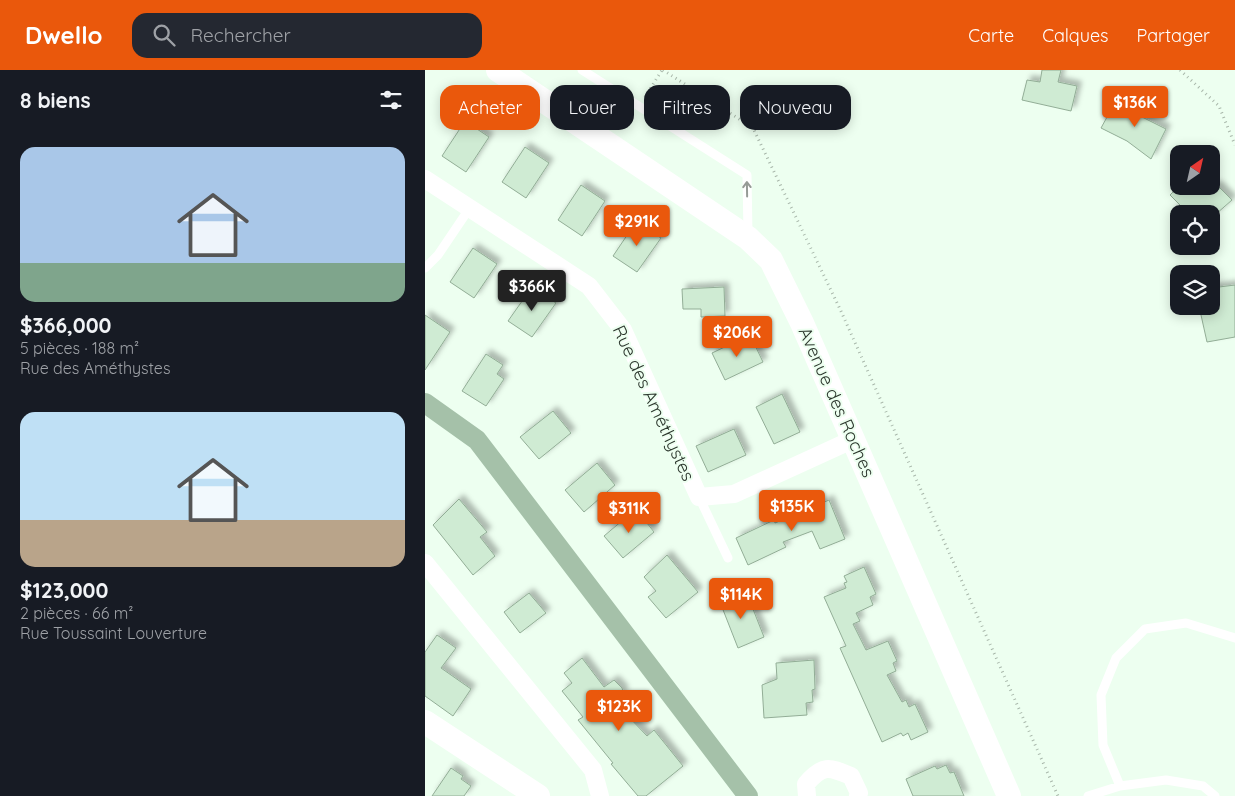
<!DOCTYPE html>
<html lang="fr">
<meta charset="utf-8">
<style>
body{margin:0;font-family:Quicksand,sans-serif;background:#242831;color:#f1f3f6;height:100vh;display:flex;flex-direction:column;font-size:19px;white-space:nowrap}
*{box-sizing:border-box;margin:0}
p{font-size:16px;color:#9ea1a6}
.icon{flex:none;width:28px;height:28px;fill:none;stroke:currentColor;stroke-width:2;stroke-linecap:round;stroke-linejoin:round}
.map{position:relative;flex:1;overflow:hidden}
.drawer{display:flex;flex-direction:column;background:#171b24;width:425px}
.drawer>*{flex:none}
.hud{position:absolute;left:15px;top:15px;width:475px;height:45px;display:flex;gap:10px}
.needle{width:32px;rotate:34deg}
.tools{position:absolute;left:745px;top:75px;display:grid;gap:10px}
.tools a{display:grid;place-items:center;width:50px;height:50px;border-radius:10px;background:#171b24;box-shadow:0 2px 12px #0003;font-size:25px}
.price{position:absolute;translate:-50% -42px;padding:0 11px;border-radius:5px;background:#ea580c;color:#fff;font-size:16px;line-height:32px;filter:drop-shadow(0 1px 2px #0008)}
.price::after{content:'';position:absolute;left:50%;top:30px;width:15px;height:11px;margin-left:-8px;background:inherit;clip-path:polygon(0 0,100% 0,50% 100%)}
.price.on{background:#222;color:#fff}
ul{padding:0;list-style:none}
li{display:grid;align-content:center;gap:10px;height:265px;padding:0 20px}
li span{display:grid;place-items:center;height:155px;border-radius:15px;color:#555}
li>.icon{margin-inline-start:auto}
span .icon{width:90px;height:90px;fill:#fffc;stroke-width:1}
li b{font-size:21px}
h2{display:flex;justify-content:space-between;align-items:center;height:60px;padding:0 20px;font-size:21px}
.chip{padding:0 18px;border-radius:15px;background:#171b24;box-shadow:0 2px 12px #0003;font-size:18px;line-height:45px}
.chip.on{background:#ea580c;color:#fff}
header{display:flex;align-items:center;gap:30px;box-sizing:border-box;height:70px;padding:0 25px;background:#ea580c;color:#fff}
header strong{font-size:24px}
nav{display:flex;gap:28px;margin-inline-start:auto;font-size:18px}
.search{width:350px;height:45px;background:#242831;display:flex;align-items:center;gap:12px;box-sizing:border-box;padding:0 18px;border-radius:15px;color:#9ea1a6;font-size:19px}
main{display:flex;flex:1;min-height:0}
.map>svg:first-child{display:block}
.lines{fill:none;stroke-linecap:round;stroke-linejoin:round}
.canal{stroke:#a5c1a9;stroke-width:20}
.building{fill:#cfebd3;stroke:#92ad96;filter:url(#shadow)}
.path{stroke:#a9b8ab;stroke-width:3;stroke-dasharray:1 4;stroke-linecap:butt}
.lane{stroke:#fff;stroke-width:9}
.street{stroke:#fff;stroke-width:18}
.secondary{stroke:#fff;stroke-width:24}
.oneway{stroke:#969b96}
.labels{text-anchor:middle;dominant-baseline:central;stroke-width:4;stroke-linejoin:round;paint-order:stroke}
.street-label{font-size:18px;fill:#2c372d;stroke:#edfff0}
</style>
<header>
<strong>Dwello</strong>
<div class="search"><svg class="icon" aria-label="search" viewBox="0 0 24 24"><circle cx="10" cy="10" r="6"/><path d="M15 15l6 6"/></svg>Rechercher</div>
<nav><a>Carte</a><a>Calques</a><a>Partager</a></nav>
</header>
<main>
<section class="drawer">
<h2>8 biens<svg class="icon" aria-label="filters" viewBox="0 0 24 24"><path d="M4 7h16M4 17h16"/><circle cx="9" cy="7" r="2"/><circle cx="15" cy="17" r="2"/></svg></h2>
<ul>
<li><span style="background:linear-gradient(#a9c7e8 75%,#7fa58c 0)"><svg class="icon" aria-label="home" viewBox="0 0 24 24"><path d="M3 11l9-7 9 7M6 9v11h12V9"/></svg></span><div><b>$366,000</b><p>5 pièces · 188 m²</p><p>Rue des Améthystes</p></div></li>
<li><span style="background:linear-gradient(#bfe0f5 70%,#b9a48a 0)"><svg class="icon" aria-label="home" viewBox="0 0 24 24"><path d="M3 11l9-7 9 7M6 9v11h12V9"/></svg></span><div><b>$123,000</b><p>2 pièces · 66 m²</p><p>Rue Toussaint Louverture</p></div></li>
</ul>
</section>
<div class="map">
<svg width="810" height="726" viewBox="0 0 810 726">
<defs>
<filter id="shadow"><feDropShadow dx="4.5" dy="-4.5" stdDeviation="2.5" flood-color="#0004"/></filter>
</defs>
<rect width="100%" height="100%" fill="#edfff0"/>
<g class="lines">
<path class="canal" d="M0 333 52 370 323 726"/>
</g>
<path class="building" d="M617 0H636L633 12 652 16 646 41 597 30 602 10 615 12Z
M702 27 721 38 717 47 741 59 726 89 702 71 676 58 687 38 696 41Z
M40 51 64 67 41 102 17 86Z
M100 77 124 93 101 128 77 112Z
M156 115 180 131 157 166 133 150Z
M754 116H793L807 130 791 144H745L755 135 745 125Z
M211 152 236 168 212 202 188 186Z
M48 178 72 194 49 228 25 212Z
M810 215V267L782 272 774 236H786V218Z
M107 217 131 233 107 267 83 251Z
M299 217 300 246 276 247V239H258L257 219Z
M0 245 25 262 0 300Z
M325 265 338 292 300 310 287 283Z
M61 284 78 295 72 304 79 309 61 336 37 321Z
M357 324 375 362 349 374 331 337Z
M128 341 146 363 114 389 95 367Z
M309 359 321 385 283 402 271 376Z
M172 393 190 415 159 442 140 420Z
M34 429 62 462 55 467 70 486 48 505 8 455Z
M404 430 420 469 395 479 387 461 358 472 361 477 323 495 311 468 349 450 350 453Z
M211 439 229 462 198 488 179 466Z
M242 485 273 522 241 548 223 527 231 521 219 507Z
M439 497 451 524 445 527 448 535 431 543 435 551 428 554 441 580 463 571 472 591 468 593 471 601 462 605 477 632 481 630 484 637 490 634 503 662 486 670 483 663 478 666 476 663 457 672 415 578 421 576 399 527 421 518 419 513 422 512 419 506Z
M307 522 312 533 324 529 339 567 313 578 293 527Z
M104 523 121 543 95 563 79 542Z
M12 565 31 578 16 598 46 619 28 646 0 626V582Z
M157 588 179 617 189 610 197 618 199 623 190 630 202 645 222 666 229 660 258 696 221 726H213L186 694 188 693 153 650 158 647 137 621 147 613 139 603Z
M389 590 390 619 387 620 388 632 381 633 382 645 339 648 337 615 352 609 351 593Z
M521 695 525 703 529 702 539 726H488L481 709 510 696 512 699Z
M26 698 38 706 36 709 46 716 39 726H7Z"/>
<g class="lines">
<path class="path" d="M238 0 328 58 415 239 633 726
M755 0 794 36 810 75
M220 27 237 0"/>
<path class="lane" d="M157 0 322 105 323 165
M0 198 13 185 44 139
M274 427 303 488
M695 716 678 675 676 625 691 588 720 559 761 553 810 568
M663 726 695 716 741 710 778 716 790 726"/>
<path class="street" d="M0 109 164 216 198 260 274 427 309 424 429 369
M0 493 168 700 175 726
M382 726 381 714C398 694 404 697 426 706L434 723 433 726"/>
<path class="secondary" d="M73 0 323 168 346 190 377 253 584 726
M0 652 113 726"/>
</g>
<defs><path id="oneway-shaft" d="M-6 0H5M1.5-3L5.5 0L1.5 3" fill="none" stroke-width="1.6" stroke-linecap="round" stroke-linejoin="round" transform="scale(1.25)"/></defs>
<use class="oneway" href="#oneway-shaft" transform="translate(322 119) rotate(-91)"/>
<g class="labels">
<g class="street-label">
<text transform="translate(412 332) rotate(66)">Avenue des Roches</text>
<text transform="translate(229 333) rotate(65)">Rue des Améthystes</text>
</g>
</g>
</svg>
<div class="tools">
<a><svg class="needle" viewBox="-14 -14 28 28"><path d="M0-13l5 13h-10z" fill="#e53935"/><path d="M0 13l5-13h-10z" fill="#9ea1a6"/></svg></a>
<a><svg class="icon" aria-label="locate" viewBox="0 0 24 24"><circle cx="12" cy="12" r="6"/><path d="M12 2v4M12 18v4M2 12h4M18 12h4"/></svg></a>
<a><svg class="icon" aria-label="layers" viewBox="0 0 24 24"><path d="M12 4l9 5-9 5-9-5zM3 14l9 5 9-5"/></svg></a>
</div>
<b class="price" style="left:710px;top:58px">$136K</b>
<b class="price" style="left:212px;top:177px">$291K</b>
<b class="price on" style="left:107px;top:242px">$366K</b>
<b class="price" style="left:312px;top:288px">$206K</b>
<b class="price" style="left:367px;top:462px">$135K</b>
<b class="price" style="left:204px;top:464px">$311K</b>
<b class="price" style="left:316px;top:550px">$114K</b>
<b class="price" style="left:194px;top:662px">$123K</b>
<div class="hud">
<a class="chip on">Acheter</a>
<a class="chip">Louer</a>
<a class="chip">Filtres</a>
<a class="chip">Nouveau</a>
</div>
</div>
</main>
